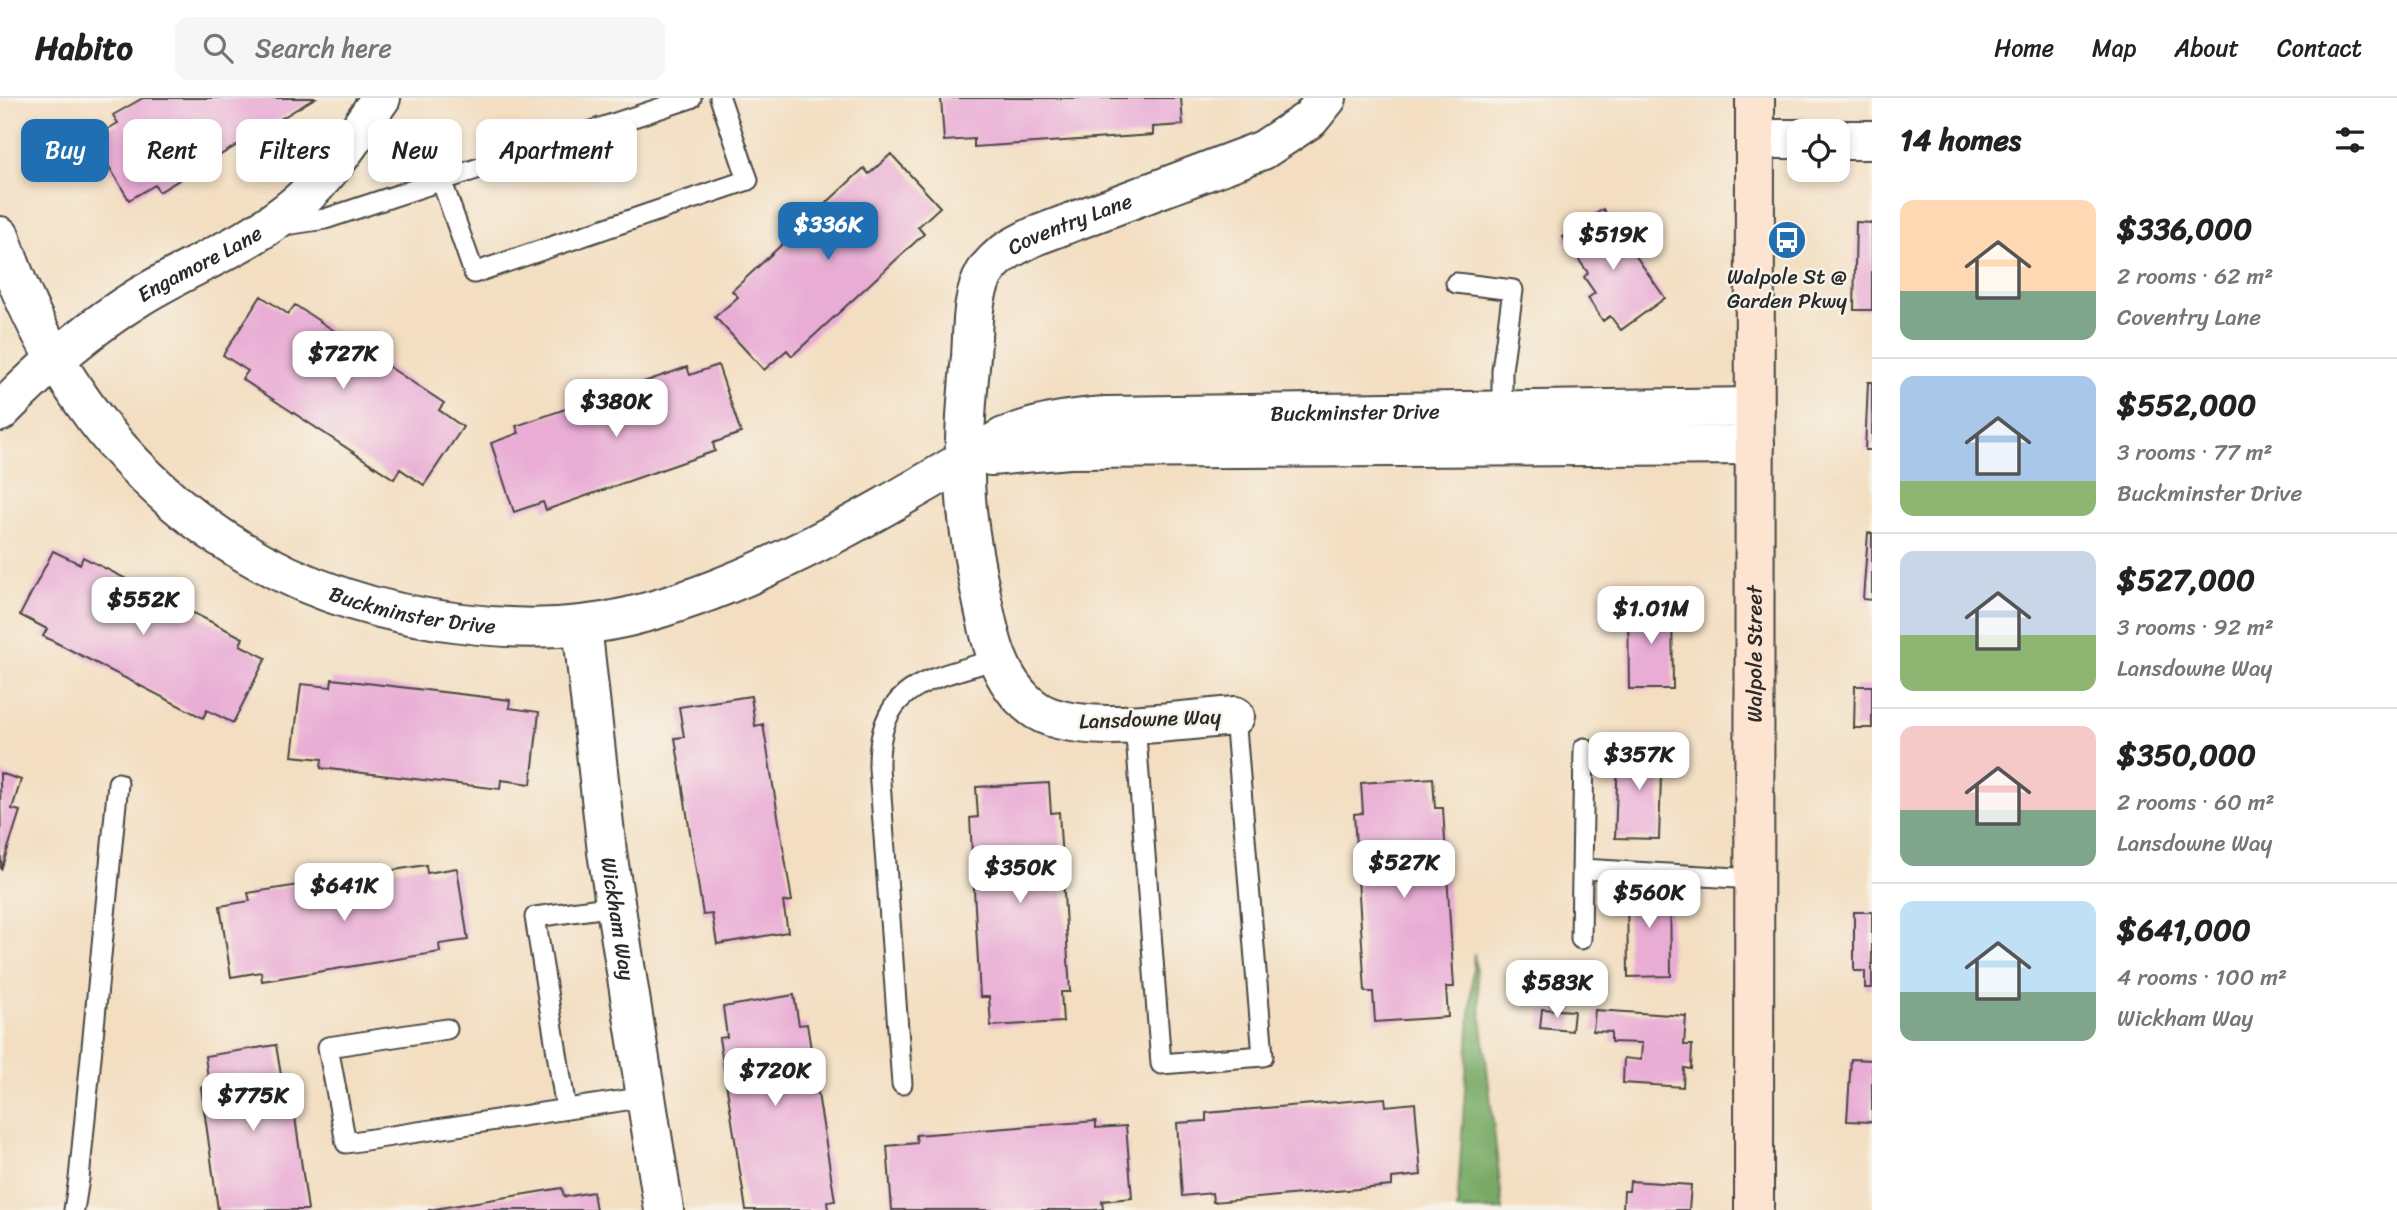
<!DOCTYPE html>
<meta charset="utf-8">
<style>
body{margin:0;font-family:Sriracha,sans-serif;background:#f6f6f6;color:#222;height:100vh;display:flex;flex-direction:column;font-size:26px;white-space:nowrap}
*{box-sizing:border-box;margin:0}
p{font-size:23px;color:#767676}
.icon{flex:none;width:38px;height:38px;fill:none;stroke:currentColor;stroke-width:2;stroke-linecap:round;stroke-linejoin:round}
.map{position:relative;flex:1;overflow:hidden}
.sheet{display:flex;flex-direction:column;background:#fff;width:525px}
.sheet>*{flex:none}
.top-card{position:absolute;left:21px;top:21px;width:665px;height:63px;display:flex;gap:14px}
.buttons{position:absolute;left:1787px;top:21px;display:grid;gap:14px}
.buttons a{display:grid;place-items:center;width:63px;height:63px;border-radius:14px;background:#fff;box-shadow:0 4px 10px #0003;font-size:35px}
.price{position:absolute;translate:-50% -60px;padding:0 16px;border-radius:14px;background:#fff;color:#222;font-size:23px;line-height:46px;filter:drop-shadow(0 2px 4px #0008)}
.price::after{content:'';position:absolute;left:50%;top:42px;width:21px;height:16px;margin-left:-10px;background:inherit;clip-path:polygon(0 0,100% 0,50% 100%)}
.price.active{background:#1f6fb2;color:#fff}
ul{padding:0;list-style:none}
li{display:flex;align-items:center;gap:21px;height:175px;padding:0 28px}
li+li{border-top:2px solid #e0e0e0}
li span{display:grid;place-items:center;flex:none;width:196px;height:140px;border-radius:14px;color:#555}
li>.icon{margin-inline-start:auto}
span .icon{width:84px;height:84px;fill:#fffc;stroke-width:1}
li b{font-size:30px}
h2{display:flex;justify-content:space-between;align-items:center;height:84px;padding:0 28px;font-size:30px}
.tag{padding:0 24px;border-radius:14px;background:#fff;box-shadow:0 4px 10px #0003;font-size:24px;line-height:63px}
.tag.active{background:#1f6fb2;color:#fff}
header{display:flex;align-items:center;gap:42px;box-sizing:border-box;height:98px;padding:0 35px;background:#fff;border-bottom:2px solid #e0e0e0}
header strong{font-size:33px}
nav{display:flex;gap:38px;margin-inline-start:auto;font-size:24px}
.search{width:490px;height:63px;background:#f6f6f6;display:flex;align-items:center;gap:18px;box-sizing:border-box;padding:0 24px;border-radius:14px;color:#767676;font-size:26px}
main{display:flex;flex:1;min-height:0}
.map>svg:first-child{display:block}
.forest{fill:#78aa66;stroke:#526a48;stroke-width:2}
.building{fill:#e9acd5}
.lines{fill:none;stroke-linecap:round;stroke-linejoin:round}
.service-casing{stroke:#494642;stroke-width:23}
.minor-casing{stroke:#494642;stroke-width:42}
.tertiary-casing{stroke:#494642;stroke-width:42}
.secondary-casing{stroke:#494642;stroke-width:42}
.service{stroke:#fff;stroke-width:19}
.minor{stroke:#fff;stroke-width:38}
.tertiary{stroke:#fff;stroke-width:38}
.secondary{stroke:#fde4d1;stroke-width:38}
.labels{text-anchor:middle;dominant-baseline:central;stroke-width:5;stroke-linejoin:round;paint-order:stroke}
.street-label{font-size:21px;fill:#2b2b2b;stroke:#f7f3e8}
.poi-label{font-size:21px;fill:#2b2b2b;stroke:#f7f3e8}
</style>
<header>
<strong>Habito</strong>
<div class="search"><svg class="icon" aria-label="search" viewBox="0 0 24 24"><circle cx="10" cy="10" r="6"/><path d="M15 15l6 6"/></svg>Search here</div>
<nav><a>Home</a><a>Map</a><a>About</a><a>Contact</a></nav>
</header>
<main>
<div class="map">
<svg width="1872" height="1112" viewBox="0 0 1872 1112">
<rect width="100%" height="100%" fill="#f7f3e8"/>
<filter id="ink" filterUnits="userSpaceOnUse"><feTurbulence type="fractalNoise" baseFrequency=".0143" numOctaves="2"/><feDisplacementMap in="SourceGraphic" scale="14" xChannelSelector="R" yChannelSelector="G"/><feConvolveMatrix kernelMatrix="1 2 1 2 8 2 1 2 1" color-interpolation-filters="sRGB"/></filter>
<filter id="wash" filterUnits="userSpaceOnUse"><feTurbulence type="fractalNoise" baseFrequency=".00686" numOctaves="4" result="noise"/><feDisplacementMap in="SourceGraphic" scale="28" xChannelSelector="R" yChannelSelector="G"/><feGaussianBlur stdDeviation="1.57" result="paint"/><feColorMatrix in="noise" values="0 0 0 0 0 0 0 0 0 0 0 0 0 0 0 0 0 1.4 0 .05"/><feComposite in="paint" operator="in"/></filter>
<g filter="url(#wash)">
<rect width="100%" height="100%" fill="#f3dec1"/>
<path class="forest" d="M1474 855 1503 1112H1457Z"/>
<g id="blocks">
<path class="building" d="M143 0H315L159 94 155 87 129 102 92 40 118 25 113 17Z
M941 0H1181L1183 27 1153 29V37L974 49V41L944 43Z
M891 56 940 109 918 129 924 136 792 258 787 252 764 272 715 219 738 199 732 193 864 70 869 76Z
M1603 111 1665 200 1621 232 1610 218 1603 223 1588 200 1595 195 1584 179 1588 175 1563 139Z
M1856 124 1872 125V212H1854Z
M261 198 288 216 295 207 444 305 439 312 463 329 424 387 400 371 394 381 242 281 248 273 223 257Z
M718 267 741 335 713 345 715 353 546 412 543 404 514 414 491 345 519 335 516 328 687 269 690 277Z
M1868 284H1872V352H1865Z
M1868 435H1872V502L1863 501Z
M53 453 80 466 83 459 243 540 240 547 266 560 233 625 207 612 203 620 43 538 47 531 20 517Z
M1628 504H1672L1673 591H1629Z
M332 581 510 602 509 610 539 614 531 686 501 682 500 691 321 670 322 661 292 658 301 586 331 589Z
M1855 588H1872V630H1854Z
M751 598 755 628 763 626 792 803 783 804 788 834 717 846 712 816 703 817 675 640 684 639 679 609Z
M1627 646 1662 647 1659 741 1615 740 1618 658Z
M0 675 21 682 12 711 20 713 1 772Z
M1433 680 1435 710H1443L1454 889H1446L1448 919 1375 924 1373 894H1365L1354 716 1363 715 1361 685Z
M1049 685 1051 715 1059 714 1070 894H1061L1063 924 991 928 989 899H980L970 720 978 719 976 689Z
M426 767 427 775 457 770 468 842 439 846 440 854 262 883 261 874 231 879 220 808 250 803 248 795Z
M1670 785 1671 878 1628 879 1627 786Z
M1854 814H1872V890H1865V873H1854Z
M794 897 799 927 807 926 835 1103 827 1104 828 1112H746L719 940 727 939 723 909Z
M1542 911 1574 913 1572 933 1540 930Z
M1595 912 1686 918 1684 947H1692L1691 971 1684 970 1683 989 1623 985 1624 960 1641 962 1642 945 1611 944V934L1593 933Z
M276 947 281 977 289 976 308 1112H218L201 989 209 988 205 958Z
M1851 961 1872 962V1024L1847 1023Z
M1385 1000 1386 1008 1415 1005 1421 1077 1392 1080V1088L1213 1104 1212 1095 1182 1098 1177 1025 1206 1023V1015Z
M1096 1023V1030L1126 1028 1132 1100 1102 1103 1103 1111 1094 1112H892L887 1048 917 1045 916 1037Z
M1630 1083 1691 1087 1689 1112H1623L1624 1093H1629Z
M562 1090 564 1099 593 1094 596 1112H428Z"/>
</g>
</g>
<g filter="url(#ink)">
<use href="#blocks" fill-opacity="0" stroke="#494642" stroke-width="2"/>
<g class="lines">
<g class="service-casing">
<path id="service" d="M442 84 474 175 748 82 720 0
M279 122 292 126 325 121 691 0
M1456 185 1513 192 1502 272V318
M1135 625 1161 966 1263 958 1235 618
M1582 771 1754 781
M1581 841 1584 650
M447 931 328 949 346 1045 646 999
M902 986 879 670C877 585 930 582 997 561
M566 1011 535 819 615 808
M74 1112 79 1081 118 685"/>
</g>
<g class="minor-casing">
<g id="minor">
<path id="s1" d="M0 138C72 353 234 500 462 525 517 532 574 532 628 519 760 487 887 407 1004 339 1040 325 1067 321 1106 318L1755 309"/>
<path id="s2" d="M0 314C42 271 87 231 139 199 194 165 248 148 299 104 332 75 355 36 381 0"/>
<path d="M991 358 1069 351 1755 347"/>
<path id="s3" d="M582 527 607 754 664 1112"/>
<path id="s4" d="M1235 618C1186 621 1071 641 1032 609 997 582 989 536 981 496 975 468 970 440 967 412 962 360 966 309 971 258 973 231 971 199 985 175 997 156 1016 147 1035 138L1263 52 1310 21 1327 0"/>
</g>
</g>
<g class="tertiary-casing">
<path id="tertiary" d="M1755 41H1799
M1838 42H1872"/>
</g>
<g class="secondary-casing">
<g id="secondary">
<path id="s5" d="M1754 1112 1755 0"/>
</g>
</g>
<use href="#service" class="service"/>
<use href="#minor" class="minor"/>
<use href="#tertiary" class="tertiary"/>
<use href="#secondary" class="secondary"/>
</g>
</g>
<defs>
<g id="bus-disc" transform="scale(2.0125)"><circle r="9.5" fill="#1f6fb2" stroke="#f7f3e8"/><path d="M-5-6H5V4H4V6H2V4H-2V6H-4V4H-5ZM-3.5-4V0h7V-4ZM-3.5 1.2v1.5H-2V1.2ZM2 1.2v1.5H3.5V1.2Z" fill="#fff"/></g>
</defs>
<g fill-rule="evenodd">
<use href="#bus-disc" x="1787" y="142"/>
</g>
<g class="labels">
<g class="street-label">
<text stroke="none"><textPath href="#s4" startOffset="758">Coventry Lane</textPath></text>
<text stroke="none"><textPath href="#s2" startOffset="250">Engamore Lane</textPath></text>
<text stroke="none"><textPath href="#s1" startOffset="1578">Buckminster Drive</textPath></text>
<text stroke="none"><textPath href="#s1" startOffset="588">Buckminster Drive</textPath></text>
<text stroke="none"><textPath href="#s5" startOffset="556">Walpole Street</textPath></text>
<text transform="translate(1150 621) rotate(-2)">Lansdowne Way</text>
<text stroke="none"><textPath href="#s3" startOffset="296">Wickham Way</textPath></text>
</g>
<g class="poi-label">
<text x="1787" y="179">Walpole St @<tspan x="1787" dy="24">Garden Pkwy</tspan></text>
</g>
</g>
</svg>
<div class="buttons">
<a><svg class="icon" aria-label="locate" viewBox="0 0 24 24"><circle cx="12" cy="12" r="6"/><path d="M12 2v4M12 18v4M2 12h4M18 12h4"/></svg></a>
</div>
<b class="price active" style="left:828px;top:164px">$336K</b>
<b class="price" style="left:1613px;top:174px">$519K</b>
<b class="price" style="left:343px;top:293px">$727K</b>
<b class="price" style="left:616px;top:341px">$380K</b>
<b class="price" style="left:143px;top:539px">$552K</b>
<b class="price" style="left:1651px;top:548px">$1.01M</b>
<b class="price" style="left:1639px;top:694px">$357K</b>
<b class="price" style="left:1404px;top:802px">$527K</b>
<b class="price" style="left:1020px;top:807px">$350K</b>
<b class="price" style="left:344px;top:825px">$641K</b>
<b class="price" style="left:1649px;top:832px">$560K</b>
<b class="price" style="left:1557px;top:922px">$583K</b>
<b class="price" style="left:775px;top:1010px">$720K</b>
<b class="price" style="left:253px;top:1035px">$775K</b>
<div class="top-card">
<a class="tag active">Buy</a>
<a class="tag">Rent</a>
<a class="tag">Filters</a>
<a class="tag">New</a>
<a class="tag">Apartment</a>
</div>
</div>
<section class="sheet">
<h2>14 homes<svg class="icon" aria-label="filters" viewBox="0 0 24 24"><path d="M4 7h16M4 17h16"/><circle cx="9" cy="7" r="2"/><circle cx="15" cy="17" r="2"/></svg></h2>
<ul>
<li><span style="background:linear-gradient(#ffd9b3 65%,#7fa58c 0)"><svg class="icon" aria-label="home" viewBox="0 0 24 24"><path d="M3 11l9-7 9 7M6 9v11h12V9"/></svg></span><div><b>$336,000</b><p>2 rooms · 62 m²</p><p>Coventry Lane</p></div></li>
<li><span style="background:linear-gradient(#a9c7e8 75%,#8fb573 0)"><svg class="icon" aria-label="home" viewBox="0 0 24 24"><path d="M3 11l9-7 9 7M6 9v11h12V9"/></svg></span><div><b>$552,000</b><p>3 rooms · 77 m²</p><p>Buckminster Drive</p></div></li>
<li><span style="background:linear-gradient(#c9d6e8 60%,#8fb573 0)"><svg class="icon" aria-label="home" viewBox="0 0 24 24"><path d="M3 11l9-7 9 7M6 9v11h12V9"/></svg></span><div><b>$527,000</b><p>3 rooms · 92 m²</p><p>Lansdowne Way</p></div></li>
<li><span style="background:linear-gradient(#f6c9c9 60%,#7fa58c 0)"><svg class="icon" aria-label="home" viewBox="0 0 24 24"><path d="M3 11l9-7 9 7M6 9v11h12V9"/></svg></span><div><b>$350,000</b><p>2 rooms · 60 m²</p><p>Lansdowne Way</p></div></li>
<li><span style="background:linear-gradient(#bfe0f5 65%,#7fa58c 0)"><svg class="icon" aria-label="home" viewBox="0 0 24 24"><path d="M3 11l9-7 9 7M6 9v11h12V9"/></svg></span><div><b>$641,000</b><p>4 rooms · 100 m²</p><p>Wickham Way</p></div></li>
</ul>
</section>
</main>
